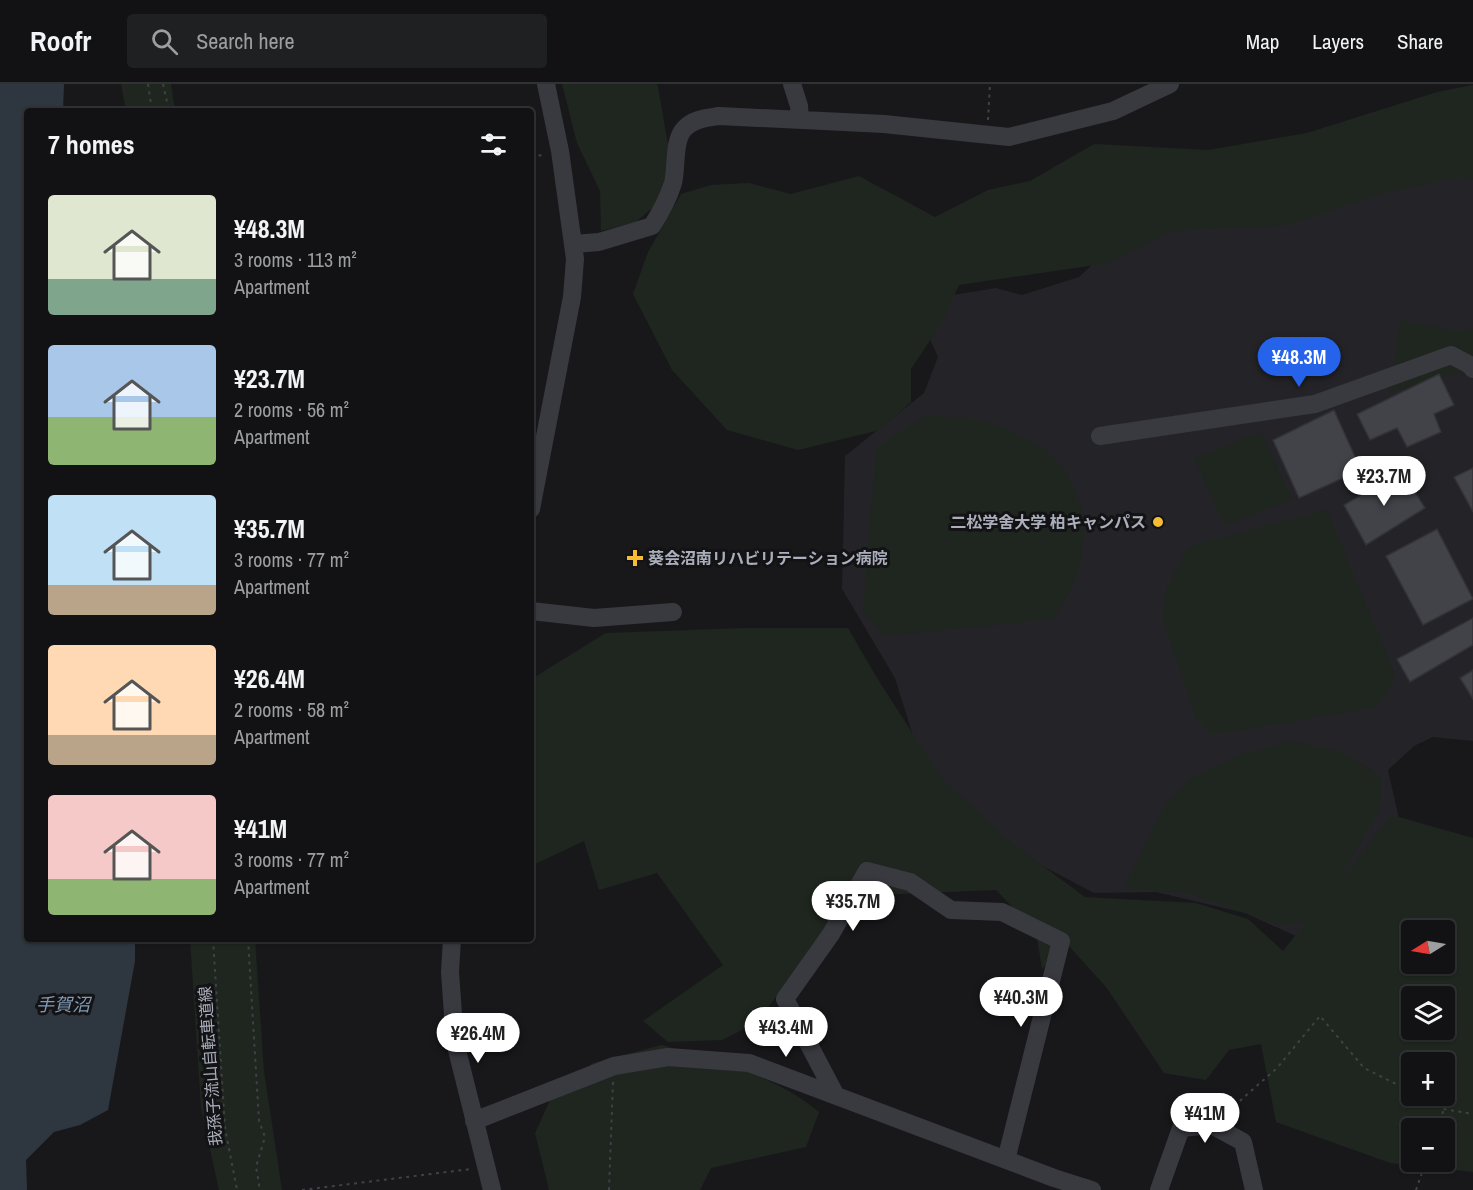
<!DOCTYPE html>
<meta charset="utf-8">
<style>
body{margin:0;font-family:"Archivo Narrow","Noto Sans JP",sans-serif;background:#1f2022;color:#f1f3f6;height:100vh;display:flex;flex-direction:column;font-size:22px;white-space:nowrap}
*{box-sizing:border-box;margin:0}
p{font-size:20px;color:#9c9ea0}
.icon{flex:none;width:33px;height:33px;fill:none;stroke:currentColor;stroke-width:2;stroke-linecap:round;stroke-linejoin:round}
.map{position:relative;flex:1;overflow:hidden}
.side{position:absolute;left:24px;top:24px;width:510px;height:834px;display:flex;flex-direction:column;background:#121214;border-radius:6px;box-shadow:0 2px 4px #0004,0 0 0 2px #313234}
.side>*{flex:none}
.needle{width:39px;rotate:259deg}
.tools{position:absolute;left:1401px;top:836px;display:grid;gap:12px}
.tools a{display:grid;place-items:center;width:54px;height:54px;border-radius:6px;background:#121214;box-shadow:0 2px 4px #0004,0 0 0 2px #313234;font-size:30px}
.price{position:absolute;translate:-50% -51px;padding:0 14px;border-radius:21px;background:#fff;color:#222;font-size:20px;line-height:39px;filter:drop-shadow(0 2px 3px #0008)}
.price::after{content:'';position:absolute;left:50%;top:36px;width:18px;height:14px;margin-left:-9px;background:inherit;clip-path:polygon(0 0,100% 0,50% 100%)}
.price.current{background:#2563eb;color:#fff}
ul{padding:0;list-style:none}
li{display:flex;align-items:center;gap:18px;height:150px;padding:0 24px}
li span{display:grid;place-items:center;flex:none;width:168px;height:120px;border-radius:6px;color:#555}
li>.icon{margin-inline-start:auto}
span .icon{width:72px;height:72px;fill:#fffc;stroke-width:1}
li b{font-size:26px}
h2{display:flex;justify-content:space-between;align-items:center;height:72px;padding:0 24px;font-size:26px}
header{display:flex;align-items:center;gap:36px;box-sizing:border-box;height:84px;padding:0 30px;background:#121214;border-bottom:2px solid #313234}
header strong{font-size:28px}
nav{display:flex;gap:33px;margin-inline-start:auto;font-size:21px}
.search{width:420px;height:54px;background:#1f2022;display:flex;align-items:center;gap:15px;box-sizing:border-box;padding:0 21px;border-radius:6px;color:#9c9ea0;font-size:22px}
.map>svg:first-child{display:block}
.built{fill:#242428}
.green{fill:#1e261f;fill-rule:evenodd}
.water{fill:#2e373f}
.building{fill:#424348;stroke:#323237;stroke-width:1.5}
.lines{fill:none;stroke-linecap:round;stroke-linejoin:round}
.path{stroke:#3f4147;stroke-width:2;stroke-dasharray:3 4.5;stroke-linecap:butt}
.minor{stroke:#393a40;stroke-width:18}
.poi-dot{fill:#f6bc34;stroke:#131316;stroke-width:2}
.labels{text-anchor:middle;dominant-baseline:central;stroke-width:6;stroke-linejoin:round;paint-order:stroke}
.poi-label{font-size:16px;font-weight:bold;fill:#aaafbb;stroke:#131316;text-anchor:end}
.street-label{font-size:16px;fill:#aaafbb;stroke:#131316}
.water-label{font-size:18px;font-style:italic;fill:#819bb6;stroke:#131316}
</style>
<header>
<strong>Roofr</strong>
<div class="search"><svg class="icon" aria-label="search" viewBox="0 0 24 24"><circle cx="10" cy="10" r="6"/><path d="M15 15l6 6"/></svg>Search here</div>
<nav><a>Map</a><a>Layers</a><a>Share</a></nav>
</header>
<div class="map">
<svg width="1473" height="1106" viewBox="0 0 1473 1106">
<rect width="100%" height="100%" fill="#18181b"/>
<path class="built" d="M1473 88V657L1433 653 1414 662 1388 686 1400 739 1309 858 1245 829 1156 808 1094 809 995 757 924 687 895 594 842 505 845 372 924 309 938 273 917 227 922 216 996 204 1022 211 1079 193 1112 162 1169 125Z"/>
<path class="green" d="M121 0H171L175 27H126Z
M562 0H657L658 3 670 72 665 113 636 138 601 147 600 107 577 59Z
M1473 1V96L1462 92 1376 111 1289 141 1172 147 1109 179 959 201 941 240 911 285V318L880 346 798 366 727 346 672 286 633 210 648 168 681 110 711 101 749 99 791 110 859 92 935 133 988 106 1030 97 1094 60 1208 66 1307 49 1437 8Z
M1401 236 1455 247 1473 244V295L1456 289 1388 309Z
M926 332 972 334 1010 346 1042 364 1067 388 1085 434 1080 481 1070 507 1053 535 884 552 863 526 876 364Z
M1261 348 1292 415 1225 441 1194 375Z
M1327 426 1395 591C1390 607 1386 616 1371 624L1212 651 1196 635 1162 534 1167 503 1187 465 1198 460Z
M744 544H848L877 594 942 695 1013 760 1085 813 1196 819 1248 835 1283 867 1305 839 1281 842 1192 810 1124 804 1165 721 1191 694 1242 670 1291 657 1339 667 1372 686 1382 694 1380 724 1338 798 1392 731 1473 754V1088L1390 1079 1276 1038 1261 960 1229 966 1206 996 1164 989 1106 903 1067 860 1042 885 1036 848 996 806 853 812 756 939 722 956 668 958 643 937 723 881 657 789 599 806 584 757 531 782 533 594 606 549ZM1412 846H1444V879H1412ZM1412 912H1444V945H1412ZM1412 978H1444V1011H1412ZM1412 1044H1444V1077H1412Z
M190 855H255L264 987 282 1106H219L201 1024Z
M662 961C717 977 775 991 819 1028L806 1063 711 1084 700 1106H549L535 1049 552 1012 593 979Z"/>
<path class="water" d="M0 0H64L63 27H27V855H135V877L108 1026 80 1041 54 1048 26 1076 27 1106H0Z"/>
<path class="building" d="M1439 290 1454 321 1434 330 1441 348 1407 363 1397 344 1370 356 1357 330Z
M1334 326 1361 386 1299 414 1273 356Z
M1473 384V428L1454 393Z
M1402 387 1425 424 1366 461 1344 421Z
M1437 445 1473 515 1423 541 1386 472Z
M1473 534V561L1410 598 1397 575Z
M1473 586V615L1460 594Z"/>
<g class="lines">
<path class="path" d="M148 0 152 27
M163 0 169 27
M988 36 990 0
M531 72 546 71
M213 855 225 1044 237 1106
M248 855 259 1037 265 1053 256 1083 260 1106
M1417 1011 1444 1025 1473 1030
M1223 1032 1277 984 1320 932 1364 984 1412 1008
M1437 1044 1444 1025
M302 1106 471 1085
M609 1106 613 998
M1416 1106 1426 1077"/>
<path class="minor" d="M792 0 799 22 800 35
M574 160 599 158 652 142C661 128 668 115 673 99 677 84 673 57 684 45 693 35 707 34 719 32L884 40 1009 53 1113 27 1170 0
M1100 352 1315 320 1451 271 1470 281 1473 285
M531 425 572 213 575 175 560 67 546 0
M531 527 594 534 673 528
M452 855 450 888 455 958 492 1106
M836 1012 785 915 831 850 867 787 910 798 951 826 1002 828 1061 857 1006 1076
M474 1037 614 982 668 973 749 979 1054 1094 1092 1106
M1159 1106 1181 1044 1212 1041 1243 1058 1254 1106"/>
</g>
<g class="poi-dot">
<circle cx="1158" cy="438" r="6"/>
<path d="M632 465h6v6h6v6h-6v6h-6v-6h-6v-6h6z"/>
</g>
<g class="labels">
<g class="poi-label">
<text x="1146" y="438">二松学舍大学 柏キャンパス</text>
<text x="648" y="474" text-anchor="start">葵会沼南リハビリテーション病院</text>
</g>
<g class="street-label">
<text transform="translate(210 982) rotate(-94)">我孫子流山自転車道線</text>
</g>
<g class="water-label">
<text x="63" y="920">手賀沼</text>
</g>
</g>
</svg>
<div class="tools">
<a><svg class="needle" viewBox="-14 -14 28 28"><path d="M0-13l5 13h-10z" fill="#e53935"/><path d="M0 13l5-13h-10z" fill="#9c9ea0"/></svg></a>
<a><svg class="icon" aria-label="layers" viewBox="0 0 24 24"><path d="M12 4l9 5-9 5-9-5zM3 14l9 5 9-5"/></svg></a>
<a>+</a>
<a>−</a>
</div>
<b class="price current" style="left:1299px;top:304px">¥48.3M</b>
<b class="price" style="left:1384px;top:423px">¥23.7M</b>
<b class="price" style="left:853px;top:848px">¥35.7M</b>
<b class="price" style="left:1021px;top:944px">¥40.3M</b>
<b class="price" style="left:786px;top:974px">¥43.4M</b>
<b class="price" style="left:478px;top:980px">¥26.4M</b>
<b class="price" style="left:1205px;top:1060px">¥41M</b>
<section class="side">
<h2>7 homes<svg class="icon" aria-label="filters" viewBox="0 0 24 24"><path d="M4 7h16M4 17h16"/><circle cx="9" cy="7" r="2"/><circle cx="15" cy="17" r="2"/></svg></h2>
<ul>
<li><span style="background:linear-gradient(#dfe7d0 70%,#7fa58c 0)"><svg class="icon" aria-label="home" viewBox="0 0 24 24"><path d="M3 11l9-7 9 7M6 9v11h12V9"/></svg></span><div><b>¥48.3M</b><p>3 rooms · 113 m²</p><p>Apartment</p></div></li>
<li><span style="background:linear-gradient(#a9c7e8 60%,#8fb573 0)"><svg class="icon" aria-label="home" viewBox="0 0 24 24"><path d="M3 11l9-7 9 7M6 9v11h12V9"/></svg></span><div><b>¥23.7M</b><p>2 rooms · 56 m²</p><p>Apartment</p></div></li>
<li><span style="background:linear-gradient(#bfe0f5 75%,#b9a48a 0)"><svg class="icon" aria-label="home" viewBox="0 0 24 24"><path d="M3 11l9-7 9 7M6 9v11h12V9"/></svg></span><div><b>¥35.7M</b><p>3 rooms · 77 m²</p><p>Apartment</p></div></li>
<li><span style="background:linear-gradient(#ffd9b3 75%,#b9a48a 0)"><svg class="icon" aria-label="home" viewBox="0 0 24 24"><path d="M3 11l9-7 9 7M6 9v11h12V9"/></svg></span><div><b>¥26.4M</b><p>2 rooms · 58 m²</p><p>Apartment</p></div></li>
<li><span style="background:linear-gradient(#f6c9c9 70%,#8fb573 0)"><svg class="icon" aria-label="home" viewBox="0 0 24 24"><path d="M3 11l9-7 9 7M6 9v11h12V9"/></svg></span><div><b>¥41M</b><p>3 rooms · 77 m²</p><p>Apartment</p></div></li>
</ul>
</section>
</div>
